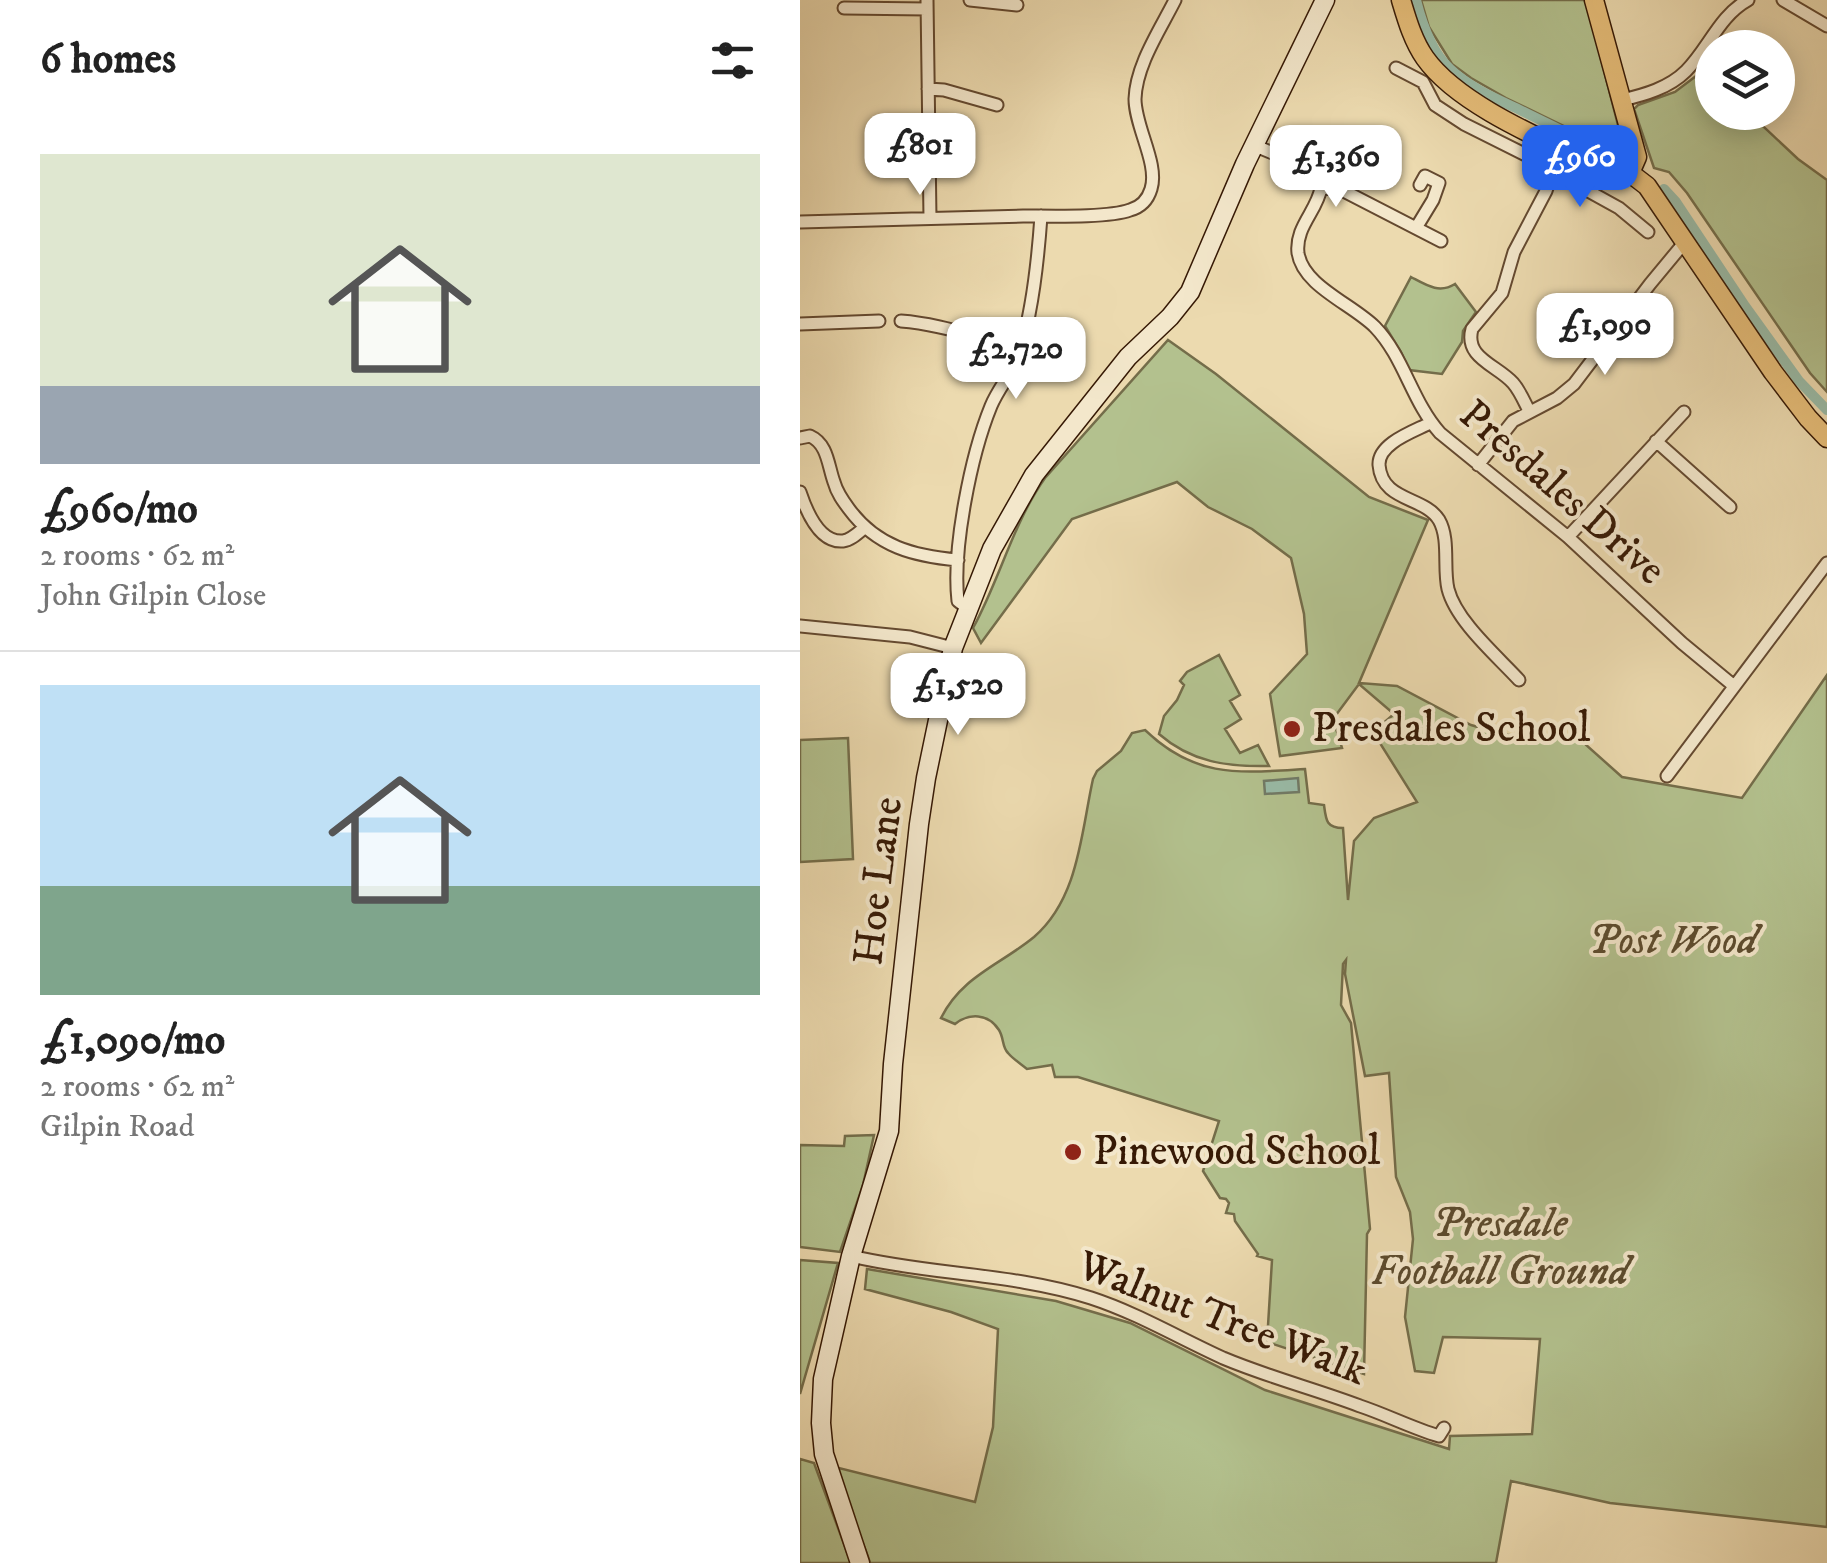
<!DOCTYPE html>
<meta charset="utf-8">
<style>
body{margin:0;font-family:"IM FELL DW Pica",serif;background:#f2f2f2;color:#222;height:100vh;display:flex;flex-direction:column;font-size:38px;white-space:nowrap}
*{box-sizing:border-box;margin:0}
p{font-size:32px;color:#767676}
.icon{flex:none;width:55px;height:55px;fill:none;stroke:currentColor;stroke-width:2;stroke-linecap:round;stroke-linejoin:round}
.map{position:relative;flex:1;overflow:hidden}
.panel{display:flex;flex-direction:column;background:#fff;width:800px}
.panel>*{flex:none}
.tools{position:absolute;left:895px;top:30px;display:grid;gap:20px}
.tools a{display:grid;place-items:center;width:100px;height:100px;border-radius:50%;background:#fff;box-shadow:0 5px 25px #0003;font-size:50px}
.price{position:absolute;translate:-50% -85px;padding:0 22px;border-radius:20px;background:#fff;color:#222;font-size:32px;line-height:65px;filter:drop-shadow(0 2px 5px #0008)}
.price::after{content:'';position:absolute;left:50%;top:60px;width:30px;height:22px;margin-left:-15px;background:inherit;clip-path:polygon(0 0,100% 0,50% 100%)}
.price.active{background:#2563eb;color:#fff}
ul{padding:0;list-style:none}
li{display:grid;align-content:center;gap:20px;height:530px;padding:0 40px}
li+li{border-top:2px solid #e0e0e0}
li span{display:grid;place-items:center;height:310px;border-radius:0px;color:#555}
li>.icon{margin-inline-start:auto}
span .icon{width:180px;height:180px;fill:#fffc;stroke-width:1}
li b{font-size:42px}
h2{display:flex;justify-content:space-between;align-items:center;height:120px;padding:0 40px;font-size:42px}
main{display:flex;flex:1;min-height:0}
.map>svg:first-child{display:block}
.green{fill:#b3c18e;stroke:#746d4a;stroke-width:2.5}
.water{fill:#99bba7;stroke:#717a66;stroke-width:2.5}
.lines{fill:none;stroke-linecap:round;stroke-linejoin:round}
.canal{stroke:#99bba7;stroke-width:10}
.street-casing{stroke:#644930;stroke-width:15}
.secondary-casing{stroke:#361905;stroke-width:21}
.primary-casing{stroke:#361905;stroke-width:21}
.street{stroke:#f3e7cb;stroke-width:11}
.secondary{stroke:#f3e7cb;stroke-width:18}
.primary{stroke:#e6bd78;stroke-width:18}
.poi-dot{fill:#8f2418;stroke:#f3e7cb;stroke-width:4}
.labels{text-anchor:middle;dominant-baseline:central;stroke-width:8;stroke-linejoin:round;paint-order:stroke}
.street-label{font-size:42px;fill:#361905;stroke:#f3e7cb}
.poi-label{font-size:42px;fill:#361905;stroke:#f3e7cb;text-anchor:start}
.park-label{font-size:42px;font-style:italic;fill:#5c4b2e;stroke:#f3e7cb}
</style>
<main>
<section class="panel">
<h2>6 homes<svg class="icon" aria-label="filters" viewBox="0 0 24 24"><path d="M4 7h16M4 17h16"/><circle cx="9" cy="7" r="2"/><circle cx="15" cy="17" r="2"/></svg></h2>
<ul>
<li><span style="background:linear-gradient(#dfe7d0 75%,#9aa5b1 0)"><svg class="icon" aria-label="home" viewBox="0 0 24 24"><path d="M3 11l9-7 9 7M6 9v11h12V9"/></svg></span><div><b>£960/mo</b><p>2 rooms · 62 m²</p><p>John Gilpin Close</p></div></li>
<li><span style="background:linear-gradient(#bfe0f5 65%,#7fa58c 0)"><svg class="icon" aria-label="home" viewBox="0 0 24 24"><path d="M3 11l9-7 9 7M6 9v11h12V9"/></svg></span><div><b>£1,090/mo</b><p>2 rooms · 62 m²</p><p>Gilpin Road</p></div></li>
</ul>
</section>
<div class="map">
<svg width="1027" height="1563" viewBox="0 0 1027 1563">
<rect width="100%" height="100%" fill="#ecdaaf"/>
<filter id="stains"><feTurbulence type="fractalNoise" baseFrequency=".002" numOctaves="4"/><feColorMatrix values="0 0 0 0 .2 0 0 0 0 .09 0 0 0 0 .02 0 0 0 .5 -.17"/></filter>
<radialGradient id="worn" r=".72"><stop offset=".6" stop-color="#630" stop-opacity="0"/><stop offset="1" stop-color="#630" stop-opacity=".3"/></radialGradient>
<path class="green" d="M621 0H786L821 137 813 150 706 98 671 78 652 64 629 27Z
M904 70 912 79V112L949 113 998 159 1027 180V392L1010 373 887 193 869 172 854 168 834 109 838 105 875 92Z
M611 277C626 285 639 294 655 284L676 312 663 331 662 342 642 374 609 370 601 352 585 326Z
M368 340 416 374 569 497 628 520 559 683 597 686 671 725 702 734 742 738 775 735 822 777 942 798 1027 675V1527L810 1503 711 1481 696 1563H70C62 1534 37 1498 39 1468L175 1502 193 1427 198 1329 151 1312 65 1289 67 1269 256 1301 330 1323 465 1390 649 1449 650 1436 732 1434 740 1339 643 1337 634 1373 615 1371 605 1317 613 1239 610 1212 596 1177 589 1073 565 1076 545 974 546 960 543 964 541 1005 551 1023 570 1229 567 1234 564 1374 467 1342 472 1260 457 1256 458 1254 435 1221 434 1214 426 1213 429 1203 426 1199 420 1198 403 1171 419 1121 278 1077H255L252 1065 227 1069C221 1064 213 1059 208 1053 202 1047 204 1038 199 1030 188 1013 169 1013 155 1024L141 1018C162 976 200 965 234 937 279 898 281 833 293 779L297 771 321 751 332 733 345 730C396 779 440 773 505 769L509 803 524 805C526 820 526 828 543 828L548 900 554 841 574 818 617 802 573 732 594 714 559 684 533 719 542 748 480 756 470 694 507 654 504 614 491 558 452 529 408 507 377 482 272 519 181 643 173 628C200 579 213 523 245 478Z
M419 655 440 695 430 701 441 719 425 729 440 753 458 745 469 766C427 767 391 762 359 734L364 716 377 700 384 685 380 681 387 672Z
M48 738 53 859 0 862V740Z
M74 1135 63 1185 40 1252 0 1247V1145L44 1146 45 1136Z
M0 1260 38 1263 0 1394Z
M0 1459 14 1463 51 1563H0Z"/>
<path class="water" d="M498 778 499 792 465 794 464 781Z"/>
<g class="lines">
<path class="canal" d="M616 0C622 24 631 51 650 69 670 88 699 100 724 112 754 127 784 141 814 156
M864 189 876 202 945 306 999 381 1027 410"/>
<g class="street-casing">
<path id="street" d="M127 0 130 218
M170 0 217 5
M983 0 1027 26
M44 8 127 9
M596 68 623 82 635 105 664 124 738 161 749 170 750 179 746 191 714 252 702 293 672 329C664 358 697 365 713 383 720 391 724 401 729 411
M128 89 144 90 197 105
M822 100C844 95 869 88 886 71 909 48 919 16 948 0
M454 145C475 155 511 165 521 188L540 189 641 241
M793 163 781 187 819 208 848 232
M521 188C517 211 495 227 498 253 503 286 552 304 575 327 604 357 612 402 640 433L768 537 882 643 934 686
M0 222C74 220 149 218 223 216 249 216 308 218 330 210 341 207 348 199 351 189 359 164 335 127 335 99 336 65 360 30 375 0
M616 228 633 200 639 183 625 176 620 185
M101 321C142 324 180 339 220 347
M0 324 79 321
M630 423C615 431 578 443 579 465 582 502 624 496 639 520 650 539 643 568 648 589 656 621 697 656 719 680
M0 438 10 436C28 444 28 466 34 482 37 493 43 501 49 509 77 547 114 556 158 560
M856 441 930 507
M678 465 713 421 757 398 774 384 850 284 884 243
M0 492C6 510 19 543 43 541 51 540 58 533 64 528
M768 537 884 412
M167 608 158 601C152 549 171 455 191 406 198 389 210 376 217 359 232 319 238 259 241 216
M0 626 110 637 153 648
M867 776 1027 563
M51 1256C130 1275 213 1273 291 1298 337 1313 379 1338 423 1358 468 1377 515 1389 560 1406 587 1415 612 1428 639 1436L644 1428"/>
</g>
<g class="secondary-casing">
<path id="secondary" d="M60 1563 24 1454 21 1423 23 1379 51 1256 89 1131 93 1064 119 824 126 778 153 648 192 549 234 475 328 357 370 317 390 292 445 164 525 0"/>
</g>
<g class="primary-casing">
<path id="primary" d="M601 0C607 20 613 41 625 58 659 106 749 142 802 168L819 173H830L847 186 973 372 1008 418 1027 438
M794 0 837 157 830 173"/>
</g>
<use href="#street" class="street"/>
<use href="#secondary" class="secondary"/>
<use href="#primary" class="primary"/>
</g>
<g class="poi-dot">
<circle cx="492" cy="729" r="10"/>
<circle cx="273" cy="1152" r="10"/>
</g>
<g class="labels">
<g class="street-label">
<text transform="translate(762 493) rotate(41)">Presdales Drive</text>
<text transform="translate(79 881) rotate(-83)">Hoe Lane</text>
<text transform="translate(422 1319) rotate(21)">Walnut Tree Walk</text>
</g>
<g class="poi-label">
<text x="512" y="729">Presdales School</text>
<text x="293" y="1152">Pinewood School</text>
</g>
<g class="park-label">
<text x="873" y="941">Post Wood</text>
<text x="700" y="1224">Presdale<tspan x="700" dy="48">Football Ground</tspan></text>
</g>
</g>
<rect width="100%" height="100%" filter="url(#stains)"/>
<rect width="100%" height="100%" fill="url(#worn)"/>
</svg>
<div class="tools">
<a><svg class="icon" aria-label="layers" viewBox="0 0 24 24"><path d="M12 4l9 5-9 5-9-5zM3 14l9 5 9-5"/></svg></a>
</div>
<b class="price" style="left:120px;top:198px">£801</b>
<b class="price" style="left:536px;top:210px">£1,360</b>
<b class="price active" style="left:780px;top:210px">£960</b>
<b class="price" style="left:805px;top:378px">£1,090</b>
<b class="price" style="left:216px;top:402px">£2,720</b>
<b class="price" style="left:158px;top:738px">£1,520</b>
</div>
</main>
